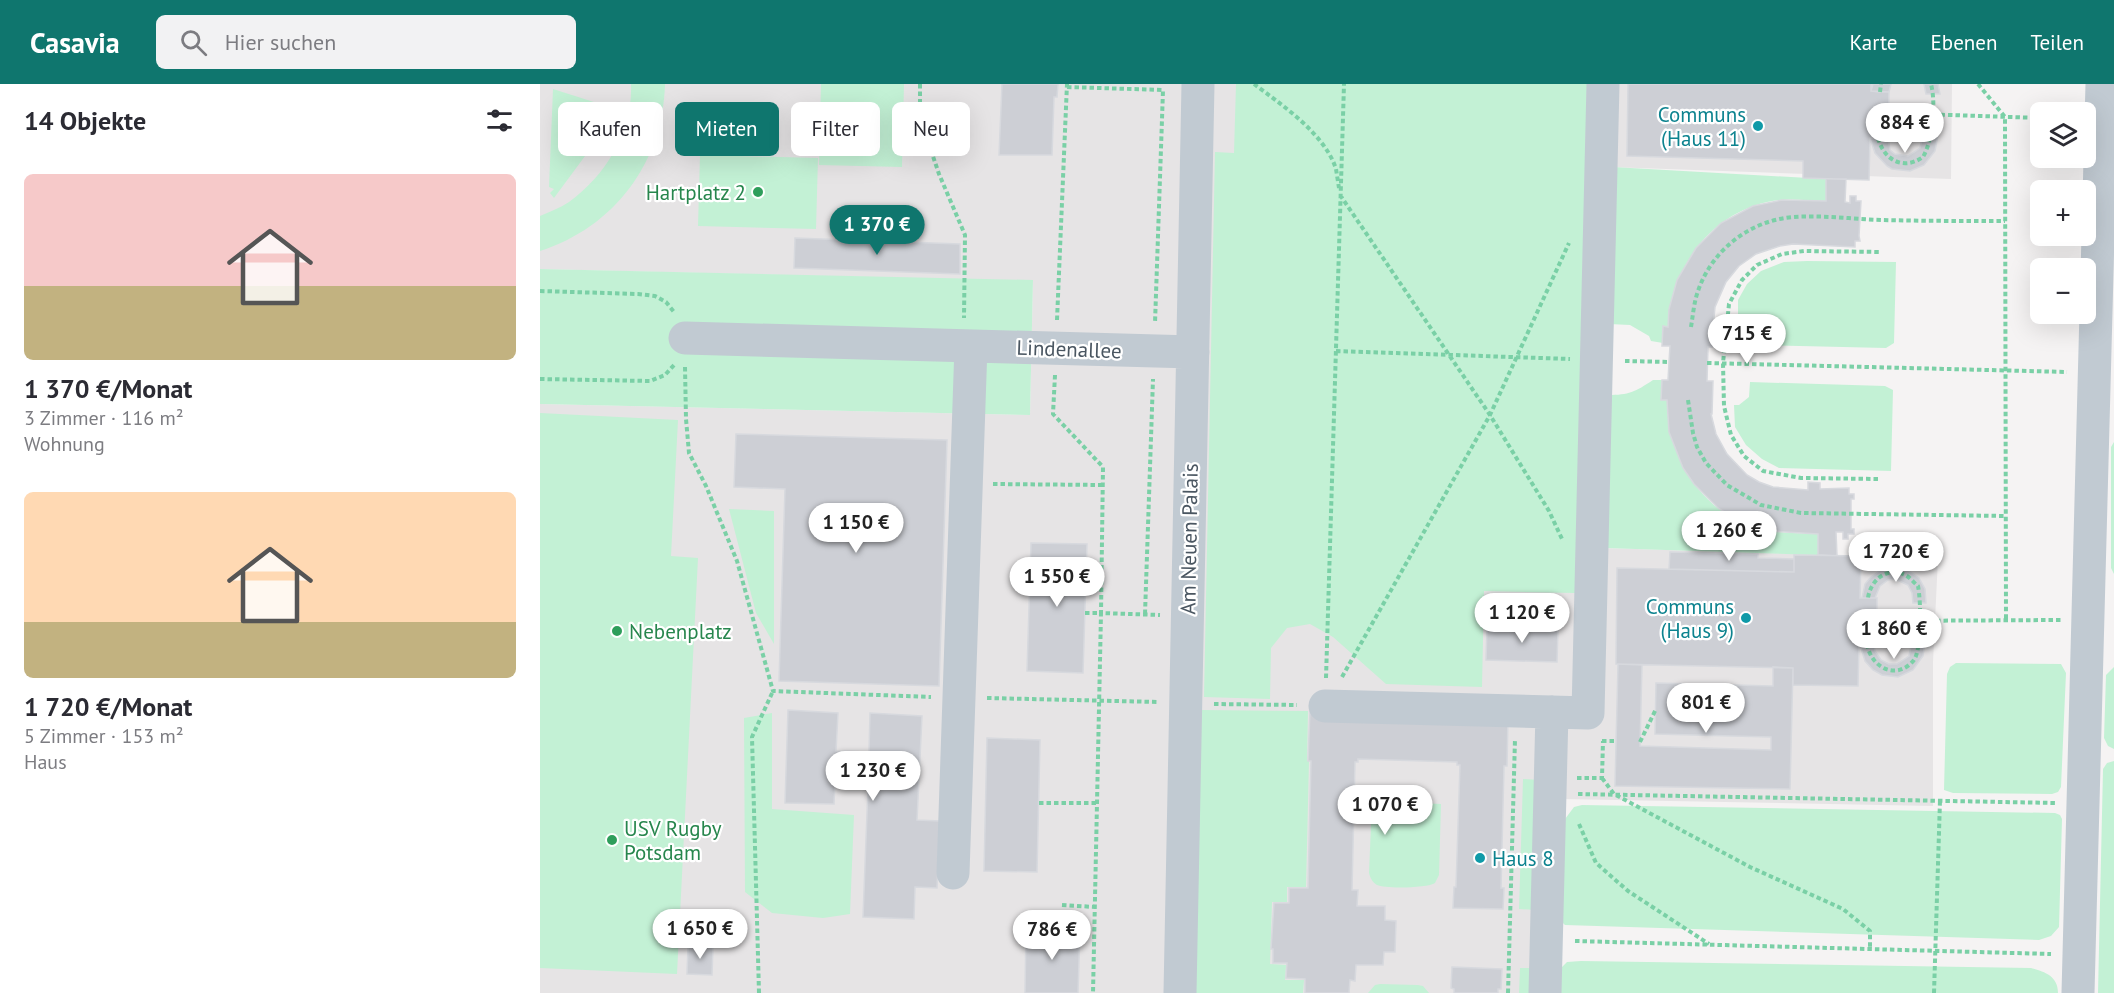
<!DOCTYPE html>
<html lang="de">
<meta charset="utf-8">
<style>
body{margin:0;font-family:"PT Sans",sans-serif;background:#f2f2f3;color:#2b2b33;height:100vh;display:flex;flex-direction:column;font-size:22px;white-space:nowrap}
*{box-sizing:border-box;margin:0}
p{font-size:20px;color:#7c7c81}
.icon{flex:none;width:33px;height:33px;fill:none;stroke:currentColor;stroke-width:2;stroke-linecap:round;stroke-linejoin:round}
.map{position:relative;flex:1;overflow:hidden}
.drawer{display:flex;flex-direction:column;background:#fff;width:540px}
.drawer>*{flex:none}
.banner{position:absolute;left:18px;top:18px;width:570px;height:54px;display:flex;gap:12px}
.tools{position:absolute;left:1490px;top:18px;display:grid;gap:12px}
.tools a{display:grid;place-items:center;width:66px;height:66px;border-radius:9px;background:#fff;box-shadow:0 6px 24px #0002;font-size:30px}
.price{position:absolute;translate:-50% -51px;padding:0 14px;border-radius:21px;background:#fff;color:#222;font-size:20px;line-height:39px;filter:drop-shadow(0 2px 3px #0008)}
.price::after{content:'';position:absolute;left:50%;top:36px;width:18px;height:14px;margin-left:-9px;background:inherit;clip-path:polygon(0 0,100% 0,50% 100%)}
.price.on{background:#0f766e;color:#fff}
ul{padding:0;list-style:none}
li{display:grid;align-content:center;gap:12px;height:318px;padding:0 24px}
li span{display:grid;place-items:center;height:186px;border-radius:9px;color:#555}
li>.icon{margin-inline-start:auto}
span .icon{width:108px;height:108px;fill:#fffc;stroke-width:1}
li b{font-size:26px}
h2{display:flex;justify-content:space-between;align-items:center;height:72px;padding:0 24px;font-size:26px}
.pill{padding:0 21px;border-radius:9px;background:#fff;box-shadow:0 6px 24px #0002;font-size:21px;line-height:54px}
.pill.on{background:#0f766e;color:#fff}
header{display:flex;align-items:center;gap:36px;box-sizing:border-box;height:84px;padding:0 30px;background:#0f766e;color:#fff}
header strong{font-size:28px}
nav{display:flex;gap:33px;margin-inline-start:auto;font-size:21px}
.search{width:420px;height:54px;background:#f2f2f3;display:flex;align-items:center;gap:15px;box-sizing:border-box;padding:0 21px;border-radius:9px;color:#7c7c81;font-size:22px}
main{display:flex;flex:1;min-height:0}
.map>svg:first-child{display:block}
.education{fill:#e6e4e5}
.green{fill:#c3f1d5}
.building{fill:#cdcfd5;stroke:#d7d9de;stroke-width:1.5}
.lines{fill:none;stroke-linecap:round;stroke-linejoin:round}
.path{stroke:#7ad0a6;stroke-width:4;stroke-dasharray:4.5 3;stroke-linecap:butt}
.minor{stroke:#c1cad2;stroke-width:33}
.culture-dot{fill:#0f9aa8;stroke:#fff;stroke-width:2}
.leisure-dot{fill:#2e9e5b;stroke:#fff;stroke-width:2}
.labels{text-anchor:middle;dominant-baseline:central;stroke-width:4.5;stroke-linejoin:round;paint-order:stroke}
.culture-label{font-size:21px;fill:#0d838f;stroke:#fff;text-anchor:end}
.leisure-label{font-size:21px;fill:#27864d;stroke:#fff;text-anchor:start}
.street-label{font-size:21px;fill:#4a5661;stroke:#fff}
</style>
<header>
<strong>Casavia</strong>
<div class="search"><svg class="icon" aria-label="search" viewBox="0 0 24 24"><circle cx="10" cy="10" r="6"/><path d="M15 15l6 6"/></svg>Hier suchen</div>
<nav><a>Karte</a><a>Ebenen</a><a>Teilen</a></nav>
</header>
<main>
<section class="drawer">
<h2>14 Objekte<svg class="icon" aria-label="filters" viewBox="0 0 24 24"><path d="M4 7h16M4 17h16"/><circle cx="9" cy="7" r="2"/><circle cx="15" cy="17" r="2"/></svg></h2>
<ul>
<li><span style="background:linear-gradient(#f6c9c9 60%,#c2b280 0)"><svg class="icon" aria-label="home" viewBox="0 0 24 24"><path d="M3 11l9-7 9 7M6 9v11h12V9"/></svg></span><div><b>1 370 €/Monat</b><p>3 Zimmer · 116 m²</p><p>Wohnung</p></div></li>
<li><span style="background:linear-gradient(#ffd9b3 70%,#c2b280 0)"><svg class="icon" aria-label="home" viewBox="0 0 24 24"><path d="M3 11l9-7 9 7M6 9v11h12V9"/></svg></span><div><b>1 720 €/Monat</b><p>5 Zimmer · 153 m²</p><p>Haus</p></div></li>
</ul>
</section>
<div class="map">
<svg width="1574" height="909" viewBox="0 0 1574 909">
<rect width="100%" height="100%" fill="#f5f3f3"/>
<path class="education" d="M0 0H1412L1411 95 1069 83 1060 464 1398 474 1393 578V722L1021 715 1016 909H0V320L490 331 493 197 0 185Z"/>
<path class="green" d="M91 0H125C123 78 75 143 0 167V132C9 128 20 124 29 118 66 91 93 47 91 0Z
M281 0H364L362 83 279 81Z
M696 0H1047L1035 509 944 507 942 603 846 600 793 553 770 540 747 544 731 564 730 615 664 613 675 68 694 69Z
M13 5 79 26 14 114 10 109 14 105 9 103Z
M160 71 278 74 276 145 158 142Z
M1073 83 1286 95V117C1267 117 1247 113 1227 118 1168 132 1132 184 1128 243H1123V259L1111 257 1109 252 1090 241 1069 240Z
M1267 177 1356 178 1354 259 1346 264 1211 261 1210 248 1198 235V216L1207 200 1221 187 1244 178Z
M0 185 493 196 490 331 0 320Z
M1113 296H1122L1121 315 1127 316C1127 377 1168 438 1231 447 1246 450 1262 449 1278 450V471L1065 464 1068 311C1089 311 1095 308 1113 296Z
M1210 298 1345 302 1353 306 1351 387 1239 384 1222 375 1206 361 1195 343 1194 321H1199L1209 313Z
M0 329 138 336 131 472 158 474 137 890 0 884Z
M1574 358V490L1571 484V363Z
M189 425 234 427V560L216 529Z
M1416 579 1521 580 1526 589 1521 703 1518 708 1512 710 1413 709 1404 706 1407 590 1410 583Z
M1574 583V665L1568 662 1564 654 1566 591Z
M661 626 768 627 767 677H769L766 803H747V818H732L730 880 746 881 745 896H764L763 909H653Z
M232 629V725L314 731 310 830 283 834 232 829 205 808 204 634Z
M1574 677V909H1558L1563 685 1567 679Z
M983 695 1001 696 997 826 979 825Z
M832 717 901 720 899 791 895 799C888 804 845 805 837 801 832 798 830 793 829 789Z
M1042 721 1515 729 1520 731 1522 735 1519 843 1511 852 1499 856 1025 841 1022 838 1025 735 1034 723Z
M1041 877 1491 884C1505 888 1518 892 1518 909H1019L1020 885 1027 878Z
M980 884H996L995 909H979Z
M840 900 878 901 883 902 889 909H828L835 901Z"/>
<path class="building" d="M462 0H518L517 13H514L512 71H459Z
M1088 0H1331V7L1349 8 1348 54H1330L1329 96 1263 94V77L1087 72Z
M1333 0H1351L1349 8H1340L1331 7Z
M1384 0H1398L1400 10H1386Z
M1383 51H1398L1395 67 1384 81 1370 87 1352 85 1347 82 1335 69 1330 54H1348L1350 66 1355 70 1368 72 1380 64Z
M1286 95H1306L1305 118 1310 119V112H1316V117H1321L1319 152 1320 157H1315V163L1253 160 1240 162 1216 170 1199 182 1186 198 1175 223 1173 244 1174 263H1168L1167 297H1173L1172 330H1171L1176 350 1187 370 1207 391 1219 398 1233 403 1268 406V398L1280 399V405L1309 404V410H1314V415H1311V445H1314V450H1308V455H1303V448H1296L1297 472 1278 471V450L1230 447 1197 436 1178 424 1154 400 1143 384 1129 348 1127 316H1121L1122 296H1128L1129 278 1130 262H1122L1123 242 1128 243 1129 225 1137 196 1156 164 1181 139 1213 122 1242 116 1286 117Z
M255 154 420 160V190L254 184Z
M196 350 407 356 399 602 239 597 245 405 194 403Z
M491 459 547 460 543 589 487 587Z
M1130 468 1218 470V474L1254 475V488L1129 485Z
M1254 471 1321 472 1320 514H1337V548L1336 561 1319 560 1318 602 1253 601V584L1076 580 1077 484 1254 488Z
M1350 483H1363L1379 494 1385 505 1386 519H1373L1372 509 1368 501 1355 495 1348 496 1340 502 1335 514H1322L1325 500 1330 494 1342 485Z
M947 542 1018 544 1017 578 946 576Z
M1372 557H1385L1383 572 1373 586 1358 593 1342 591 1333 586 1325 577 1321 564V560L1334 561 1335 567 1341 576 1349 580H1357L1369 572Z
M1078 580 1102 581 1100 662 1231 666V653L1115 650 1116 599 1233 602V583L1253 584 1250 705 1075 702Z
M248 626 298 629 296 667 329 668 330 629 382 632 377 736 400 737 397 804 375 803 374 835 323 833 329 678 296 677 294 720 245 719Z
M770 627 968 633 967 682H964L961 804H964L963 825 913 824 914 803H916L920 681H917V678L818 675V678H815L812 806H818L817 822H845V836L856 837 855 868H844L843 881H816L815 897 810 896 809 909H765V895L746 894 747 879H733V865H731L734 819H749V804H768L771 677H768Z
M447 654 500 656 497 788 444 787Z
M486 844 540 845 538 909H485Z
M148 862H173L172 891 147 890Z
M912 883 962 885 961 905H958V909H914V905L911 904Z"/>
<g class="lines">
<path class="path" d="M380 0V34L399 90 425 151 424 234
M714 0C742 21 785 50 796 85 797 91 798 98 799 104
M1438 0 1465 33 1466 537
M527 3 623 6 615 239
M1340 8 1341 0
M1348 29 1500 34
M1338 54C1344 76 1363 87 1383 73 1393 56 1396 19 1391 0
M800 111 950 331 1009 427 1022 455
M0 207 98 210 115 212 126 218 134 228
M517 236 527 0
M1151 243C1153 231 1154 218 1158 207 1172 166 1210 136 1254 133 1283 131 1312 135 1341 136 1382 137 1424 137 1465 137
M796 267 1030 275
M1085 277 1129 278
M1167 279 1527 288
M145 283 146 335 149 369 166 402 197 477 233 607 391 613
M515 291 513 330 563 383 561 529 620 531
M0 295 110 297 125 291 135 280
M1148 316 1153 349 1157 363 1166 379 1187 401 1221 421 1261 429 1466 432
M1338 395 1261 394 1223 387 1204 372 1191 351 1184 322 1183 279 1189 220 1202 196 1217 181 1242 170 1264 167 1341 168
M453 400 563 401
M545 529H561L553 909
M605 530 613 295
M1336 537 1521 536
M1327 560C1331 584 1357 597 1374 576 1382 564 1381 517 1378 502 1373 498 1369 492 1363 490 1345 483 1330 498 1328 514
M802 593 950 331 1029 159
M786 594 804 0
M447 614 619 618
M674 620 757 621
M1062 657H1077
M1100 658 1116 625
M1037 694H1062L1063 657
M1062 694 1074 710 1210 783 1303 825 1330 847V865
M1038 710 1516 719
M499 719H557
M1039 740 1056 779 1088 807 1169 860
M522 821 555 823
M1035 857 1511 870
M219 909 212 653 233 607
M968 909 975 655
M1394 909 1400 716"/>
<path class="minor" d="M145 254 653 268
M785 622 1048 629 1063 0
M413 789 431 262
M640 909 658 0
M1005 909 1012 628
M1538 909 1562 0"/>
</g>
<g class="culture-dot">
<circle cx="1218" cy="42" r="6"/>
<circle cx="1206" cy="534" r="6"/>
<circle cx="940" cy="774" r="6"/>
</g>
<g class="leisure-dot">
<circle cx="218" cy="108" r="6"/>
<circle cx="77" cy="547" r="6"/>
<circle cx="72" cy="756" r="6"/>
</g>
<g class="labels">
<g class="culture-label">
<text x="1206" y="30">Communs<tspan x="1206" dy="24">(Haus 11)</tspan></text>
<text x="1194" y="522">Communs<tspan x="1194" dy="24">(Haus 9)</tspan></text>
<text x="952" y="774" text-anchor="start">Haus 8</text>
</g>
<g class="leisure-label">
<text x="206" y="108" text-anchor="end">Hartplatz 2</text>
<text x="89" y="547">Nebenplatz</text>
<text x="84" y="744">USV Rugby<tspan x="84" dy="24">Potsdam</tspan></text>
</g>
<g class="street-label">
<text transform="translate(529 265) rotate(2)">Lindenallee</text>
<text transform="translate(649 455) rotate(-89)">Am Neuen Palais</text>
</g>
</g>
</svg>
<div class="tools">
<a><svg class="icon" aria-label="layers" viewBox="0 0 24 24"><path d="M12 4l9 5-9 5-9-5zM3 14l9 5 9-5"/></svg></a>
<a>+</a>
<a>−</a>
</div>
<b class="price" style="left:1365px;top:70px">884 €</b>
<b class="price on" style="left:337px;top:172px">1 370 €</b>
<b class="price" style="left:1207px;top:281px">715 €</b>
<b class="price" style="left:316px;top:470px">1 150 €</b>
<b class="price" style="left:1189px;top:478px">1 260 €</b>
<b class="price" style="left:1356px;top:499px">1 720 €</b>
<b class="price" style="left:517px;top:524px">1 550 €</b>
<b class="price" style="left:982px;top:560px">1 120 €</b>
<b class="price" style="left:1354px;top:576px">1 860 €</b>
<b class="price" style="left:1166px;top:650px">801 €</b>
<b class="price" style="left:333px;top:718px">1 230 €</b>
<b class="price" style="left:845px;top:752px">1 070 €</b>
<b class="price" style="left:160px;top:876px">1 650 €</b>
<b class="price" style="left:512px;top:877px">786 €</b>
<div class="banner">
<a class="pill">Kaufen</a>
<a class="pill on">Mieten</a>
<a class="pill">Filter</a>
<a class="pill">Neu</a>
</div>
</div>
</main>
